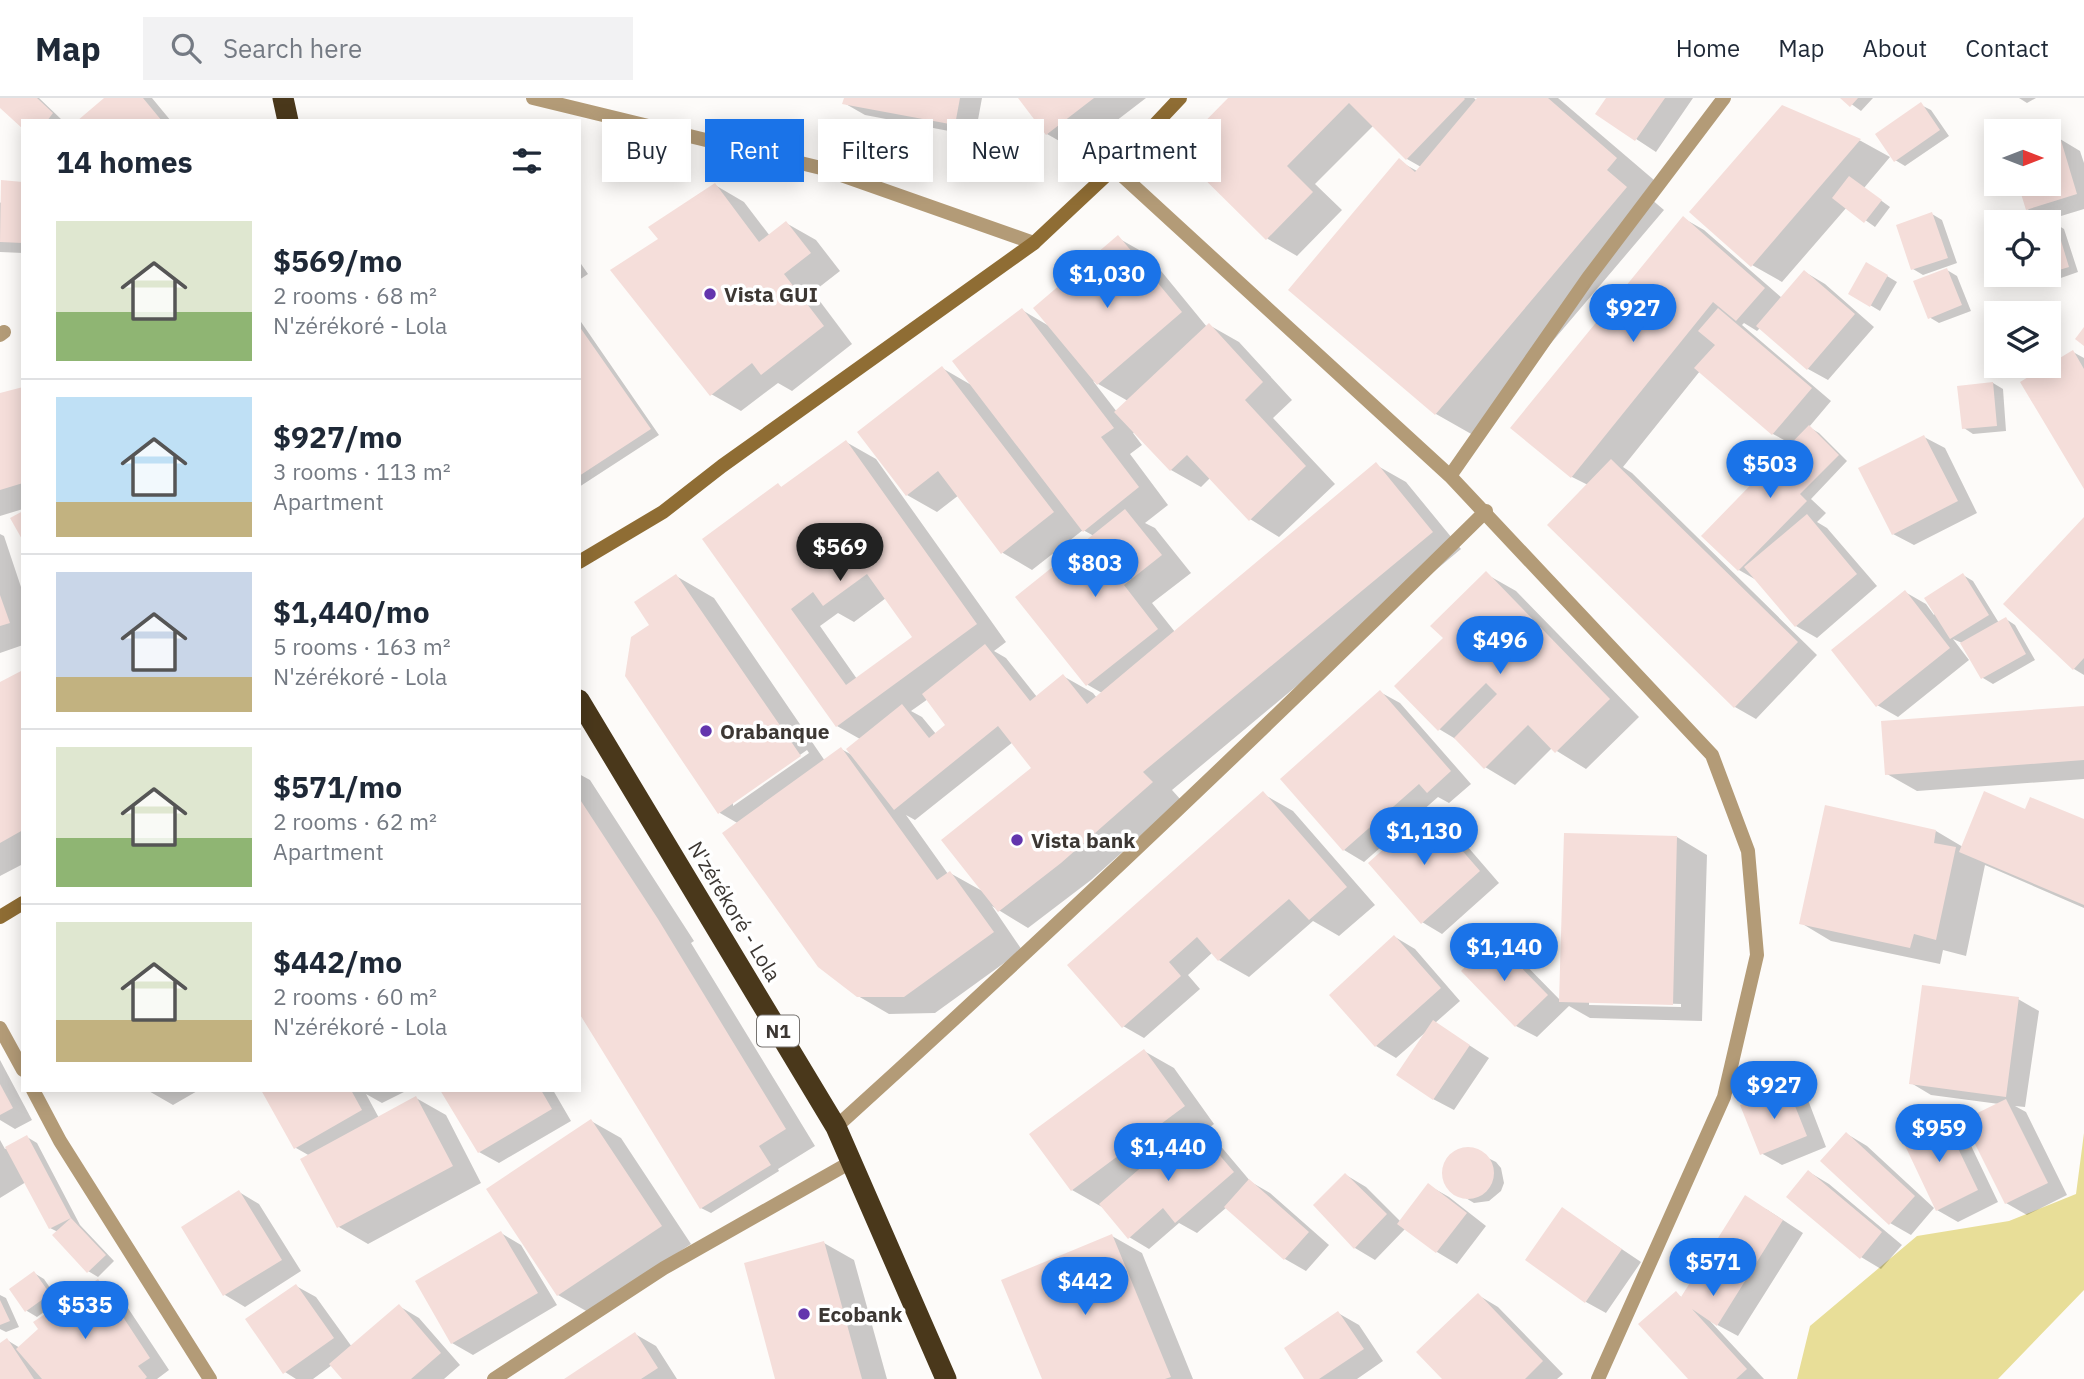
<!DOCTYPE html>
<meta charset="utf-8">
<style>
body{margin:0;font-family:"IBM Plex Sans",sans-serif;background:#f2f2f3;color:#1f2937;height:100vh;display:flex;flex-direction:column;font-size:26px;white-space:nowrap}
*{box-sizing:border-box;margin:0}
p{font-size:23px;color:#747a83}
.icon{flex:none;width:38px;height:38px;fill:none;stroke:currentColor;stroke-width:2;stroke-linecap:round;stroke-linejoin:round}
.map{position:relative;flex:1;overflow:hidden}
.details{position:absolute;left:21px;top:21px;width:560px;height:973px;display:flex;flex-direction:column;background:#fff;border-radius:0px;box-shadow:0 4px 18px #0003}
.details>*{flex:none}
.top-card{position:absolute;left:602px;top:21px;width:665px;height:63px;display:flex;gap:14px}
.needle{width:46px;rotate:90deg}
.controls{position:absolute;left:1984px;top:21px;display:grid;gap:14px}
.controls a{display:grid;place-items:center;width:77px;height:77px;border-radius:0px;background:#fff;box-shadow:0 4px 18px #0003;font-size:35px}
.price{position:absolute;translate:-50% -60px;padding:0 16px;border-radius:24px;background:#1a73e8;color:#fff;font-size:23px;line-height:46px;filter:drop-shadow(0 2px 4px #0008)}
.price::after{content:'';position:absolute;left:50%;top:42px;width:21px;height:16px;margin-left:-10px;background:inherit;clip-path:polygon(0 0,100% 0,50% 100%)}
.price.on{background:#222;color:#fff}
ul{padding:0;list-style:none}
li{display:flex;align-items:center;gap:21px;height:175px;padding:0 35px}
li+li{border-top:2px solid #e0e1e3}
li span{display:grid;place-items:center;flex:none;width:196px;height:140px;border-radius:0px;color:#555}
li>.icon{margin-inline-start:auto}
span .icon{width:84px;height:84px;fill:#fffc;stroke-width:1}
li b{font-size:30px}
h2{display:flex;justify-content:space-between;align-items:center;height:84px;padding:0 35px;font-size:30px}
.pill{padding:0 24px;border-radius:0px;background:#fff;box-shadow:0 4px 18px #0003;font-size:24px;line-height:63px}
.pill.on{background:#1a73e8;color:#fff}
header{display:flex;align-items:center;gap:42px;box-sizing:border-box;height:98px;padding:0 35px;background:#fff;border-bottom:2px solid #e0e1e3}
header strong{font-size:33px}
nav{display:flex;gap:38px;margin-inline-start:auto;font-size:24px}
.search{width:490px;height:63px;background:#f2f2f3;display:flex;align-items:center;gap:18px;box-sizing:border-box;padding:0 24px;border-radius:0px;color:#747a83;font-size:26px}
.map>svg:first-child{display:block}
.green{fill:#e8de98}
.shadow{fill:#0003;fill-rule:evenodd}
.building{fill:#f5deda;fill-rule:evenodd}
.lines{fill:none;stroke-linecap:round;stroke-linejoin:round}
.street{stroke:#b39b77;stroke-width:14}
.secondary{stroke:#8f6d34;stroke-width:14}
.highway{stroke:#4a381b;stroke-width:21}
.poi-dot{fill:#6335ad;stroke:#fff;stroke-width:2.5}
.labels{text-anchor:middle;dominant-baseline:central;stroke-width:7;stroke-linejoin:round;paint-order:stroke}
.shield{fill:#fff;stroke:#767370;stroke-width:2}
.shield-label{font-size:19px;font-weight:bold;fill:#3c3733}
.poi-label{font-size:21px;font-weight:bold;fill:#3c3733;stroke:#fff;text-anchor:start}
.street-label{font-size:21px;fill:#3c3733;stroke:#fff}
</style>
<header>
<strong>Map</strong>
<div class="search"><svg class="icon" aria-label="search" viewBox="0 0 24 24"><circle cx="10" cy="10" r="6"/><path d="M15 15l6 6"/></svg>Search here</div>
<nav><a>Home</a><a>Map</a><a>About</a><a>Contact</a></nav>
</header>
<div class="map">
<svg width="2084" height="1281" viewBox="0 0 2084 1281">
<rect width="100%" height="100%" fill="#fdfbf9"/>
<path class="green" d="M2084 1035V1192L1998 1281H1797L1810 1228 1917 1138 2009 1123 2076 1096Z"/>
<path class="shadow" d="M0 0H39L62 22 23 23 0 7Z
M107 0H152L171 23H80Z
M846 0H982L975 38 865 17 844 5Z
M1020 0H1146L1077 53 1047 36Z
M1230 0H1474L1477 3 1479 0H1558L1654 82 1644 95 1664 112 1473 337 1436 316 1399 63 1417 73 1421 69 1407 61 1374 27 1315 86 1342 112 1297 158 1268 141 1179 53Z
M1609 0H1693L1656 54 1598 16Z
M1843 0H1873L1861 13Z
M2019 0H2036L2027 5Z
M1921 7 1931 12 1949 38 1905 68 1895 62Z
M1782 9 1861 43 1890 59 1864 90 1890 109 1875 129 1847 109 1782 184 1752 167Z
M2060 41 2080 53 2084 65V111L2048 122 2027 111 2019 86H2049Z
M23 85V155L0 154V105Z
M715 87 744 104 770 138 786 125 816 142 840 173 813 194 852 246 792 293 778 285 741 313 711 296 661 142Z
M1932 116 1942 122 1957 165 1923 177 1913 171Z
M1683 120 1704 132 1782 200 1805 174 1825 186 1874 229 1828 282 1808 271 1761 229 1757 233 1744 225 1742 227 1831 303 1809 329 1819 335 1847 363 1811 401 1826 415 1817 424 1827 430 1877 488 1817 540 1796 528 1758 483 1739 472 1704 438 1793 347 1773 336 1700 273 1623 369 1632 375 1817 557 1756 621 1735 609 1550 427 1588 387 1572 379 1513 330Z
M2054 125 2064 131 2078 174 2035 189 2025 183 2023 177H2049V127Z
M1118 140 1148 157 1207 229 1209 227 1239 244 1292 302 1273 320 1335 386 1279 439 1250 421 1211 379 1201 389 1171 372 1135 334 1133 335 1142 347 1130 356 1168 407 1145 425 1155 430 1191 475 1152 505 1175 534 1376 367 1406 384 1461 451 1172 692 1181 702 1091 782 1028 830 992 808 1022 852 935 915 889 916 858 898 739 726 720 715 651 527 676 478 714 500 825 663 841 651 854 658 860 641 837 628 705 441 779 388 783 390 846 344 876 361 1006 544 994 553 1006 560 1037 599 1063 578 1093 595 1097 600 1102 595 1088 587 1018 499 1094 438 1083 432 1032 472 1003 455 959 397 937 414 907 397 942 270 973 288 1022 212 1049 228ZM1093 283 1128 303 1117 314ZM886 500 914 539 857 581 820 528 838 515 854 524ZM928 601 948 627 936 636 922 619 911 613ZM1013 644 1034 670 984 794 950 775 948 776 906 717 915 722ZM807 652 809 655 733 708V704Z
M579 163 588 176 579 182Z
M1867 166 1897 184 1880 213 1850 195Z
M1947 172 1957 178 1971 213 1939 225 1929 219Z
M579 221 659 337 579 389Z
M2073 254 2084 260V388Z
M1993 285 2003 291 2006 333 1973 336 1964 330Z
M23 290V411L0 418V297Z
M1924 339 1945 350 1977 415 1914 447 1893 436Z
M2084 422V577L2074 571Z
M0 436 4 438 23 495V547L0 555Z
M1486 476 1516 493 1639 619 1586 671 1552 650 1515 687 1485 669 1459 643 1439 631 1445 540Z
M1963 477 1973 483 1999 525 2006 521 2015 527 2035 562 1993 586 1983 580 1962 545 1953 541 1969 562 1898 619 1877 607 1905 494 1926 506 1934 517Z
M23 574V766L0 778V586Z
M1380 594 1400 605 1471 686 1449 705 1438 699 1364 764 1344 752Z
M2084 610V681L1917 693 1887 676Z
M579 676 590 682 694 843 691 845 815 1048 778 1071 779 1073 711 1115 701 1110 579 911Z
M1263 696 1293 713 1375 807 1339 838 1313 823 1249 879 1219 862 1213 854 1188 877 1200 891 1144 940 1123 928Z
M2026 713 2084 723V810L1985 767 1966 858 1943 852 1940 866 1831 843 1801 825 1936 733 1963 749Z
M1427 714 1448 726 1499 785 1442 836 1422 824Z
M1677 739 1707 757 1702 923 1590 920 1569 908 1537 939 1516 928 1494 843 1514 855 1561 903ZM1589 903 1681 906V909L1589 907Z
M1395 839 1415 851 1460 903 1435 925 1489 960 1454 1012 1433 1001 1427 933 1396 960 1376 948Z
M2018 901 2039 913 2025 1009 2015 1008 2026 1014 2067 1097 2027 1117 2006 1105 1999 1006 1931 997 1911 985Z
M1144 953 1174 970 1214 1026 1203 1034 1213 1039 1251 1084 1270 1095 1329 1147 1306 1173 1285 1161 1227 1109 1197 1135 1179 1125 1149 1151 1129 1139 1102 1109 1072 1092Z
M0 962 32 1022 15 1031 0 1022Z
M1787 990 1808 1002 1826 1049 1782 1067 1761 1055Z
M147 992H199L173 1007Z
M263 992H408L382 1005 366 996 379 1020 416 1000 446 1017 481 1085 368 1146 339 1129 310 1058 296 1050Z
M442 992H553L571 1023 499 1065 479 1054Z
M1943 1021 1964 1033 1998 1104 1958 1124 1937 1112Z
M591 1023 621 1040 691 1146 588 1214 558 1197Z
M1847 1036 1867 1048 1934 1110 1911 1137 1890 1125Z
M27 1039 37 1045 80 1127 114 1163 98 1179 88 1173 58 1134 50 1130 26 1084 0 1100V1042L5 1051Z
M1470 1051 1496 1064 1501 1070 1504 1085 1501 1093 1489 1103 1474 1105 1449 1090 1444 1075 1445 1067 1455 1055Z
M1809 1074 1829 1086 1902 1147 1881 1171 1861 1159Z
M1346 1077 1366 1089 1401 1124 1428 1087 1449 1099 1486 1128 1457 1166 1437 1154 1406 1130 1375 1162 1355 1150Z
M239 1094 259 1106 301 1173 245 1209 225 1197Z
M1562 1111 1641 1164 1606 1215 1586 1204Z
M1766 1111 1803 1135 1738 1238 1710 1223 1764 1281H1690L1676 1196 1683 1200Z
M501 1135 521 1147 557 1207 473 1257 452 1245Z
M1112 1138 1142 1155 1193 1281H1044Z
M824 1145 854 1162 887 1281H777Z
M34 1175 44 1181 59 1203 37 1219 27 1213 11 1191Z
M98 1183 118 1195 169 1272 157 1281H0V1247L7 1242 20 1250Z
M296 1188 316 1199 352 1249 399 1208 419 1220 460 1267 444 1281H344L332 1267 313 1281H296L285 1274Z
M0 1197 6 1200 19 1229 6 1234 0 1231Z
M1478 1197 1498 1209 1563 1276 1557 1281H1444Z
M1338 1215 1359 1227 1383 1263 1357 1281H1306Z
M635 1236 656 1248 677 1281H567Z"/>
<path class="building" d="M0 0H37L53 15 47 23H23V31L0 10Z
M104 0H143L162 23H77Z
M844 0H960L955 27 842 6Z
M1018 0H1094L1046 37Z
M1228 0H1464L1465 1 1406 62 1349 5 1287 68 1313 94 1266 142 1176 53Z
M1477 0H1548L1617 60 1607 72 1627 89 1435 317 1288 192 1399 60 1415 74Z
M1606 0H1665L1635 43 1595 16Z
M1840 0H1858L1850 9Z
M1921 4 1940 32 1894 64 1875 36Z
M1782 7 1861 41 1751 169 1689 114Z
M2060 39 2077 96 2026 112 2018 86H2049V43Z
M1849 78 1882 102 1864 125 1832 100Z
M1 82 23 84V145L0 144Z
M715 85 759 144 786 123 811 155 784 176 824 228 761 277 752 265 710 298 610 172 658 141 648 129Z
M1932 114 1948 160 1911 172 1896 127Z
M1683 118 1765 190 1736 223 1713 204 1571 380 1510 330Z
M2055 123 2069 169 2049 175V125Z
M1118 137 1182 214 1097 287 1033 210Z
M1866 164 1888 177 1870 209 1848 196Z
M1947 170 1962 207 1928 221 1913 183Z
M1804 172 1855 216 1807 272 1756 228Z
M2021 177H2044L2023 184Z
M1022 210 1114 330 1101 339 1139 389 1083 434 952 263Z
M1718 210 1812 290 1772 337 1694 270 1715 247 1698 233Z
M1209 225 1263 284 1245 302 1306 368 1249 423 1187 357 1170 373 1114 314Z
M579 228 651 331 579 378Z
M2084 229V248L2075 241Z
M2073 252 2084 271V391L2020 284Z
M942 268 1054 414 1001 456 938 373 906 398 857 334Z
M1993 284 1997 328 1962 331 1957 288Z
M23 289V385L0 392V295Z
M1809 327 1839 357 1800 396 1807 403 1738 473 1701 438Z
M1924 337 1958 403 1892 437 1858 370Z
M846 342 977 526 836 629 702 441 778 385 781 389ZM867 476 912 539 846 587 791 511 813 494 823 508Z
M1611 361 1798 544 1734 610 1547 427Z
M1376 364 1433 434 1143 674 1153 684 1061 765 998 814 941 742 1031 670 998 628 894 712 846 651 902 606 929 640 945 627 922 596 985 546 1030 603 1063 576 1087 606Z
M1125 411 1162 457 1124 487 1158 531 1086 588 1015 499Z
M23 413V443L10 420Z
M1807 416 1857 476 1795 529 1744 469Z
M2084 419V560L2073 572 2003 506Z
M1486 473 1610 601 1555 655 1528 627 1484 671 1454 640 1497 596 1486 585 1438 633 1394 588 1443 540 1430 528Z
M1963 475 1989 517 1950 541 1924 500Z
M676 476 801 658 718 716 625 578 631 539 649 527 634 504Z
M1905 492 1950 550 1876 609 1831 552Z
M0 497 10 525 0 528Z
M2006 519 2026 556 1981 581 1960 545Z
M23 572V732L0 745V584Z
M1380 592 1451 673 1427 695 1419 686 1343 753 1280 681Z
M2084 608V662L1885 677 1881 623Z
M841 649 937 782 950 773 994 834 904 899H857L818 869 722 735Z
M1263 693 1347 789 1309 822 1289 801 1218 863 1197 839 1169 864 1181 878 1122 930 1067 867Z
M1984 693 2025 711 2030 699 2084 721V807L1959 754Z
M579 700 658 821 786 1031 759 1048 771 1067 700 1111 579 915Z
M1825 707 1936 732 1934 745 1956 749 1936 842 1914 836 1910 850 1799 826Z
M1427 712 1480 773 1421 826 1368 765Z
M1564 735 1677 738 1673 907 1559 904Z
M1394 837 1441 890 1375 949 1329 897Z
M1493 841 1548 897 1515 929 1461 873Z
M1922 887 2019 899 2006 999 1909 986Z
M1433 922 1470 947 1433 1002 1396 977Z
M1144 951 1185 1008 1071 1093 1029 1036Z
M0 986 13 1010 0 1017Z
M1787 988 1807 1038 1760 1057 1740 1007Z
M261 992H351L362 1012 294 1051Z
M440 992H541L552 1011 478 1055Z
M416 998 453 1068 337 1130 300 1061Z
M2006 1001 2048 1085 2005 1106 1963 1022Z
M1943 1019 1978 1092 1936 1113 1901 1039Z
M591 1021 662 1128 557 1198 486 1091Z
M1192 1025 1234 1074 1175 1125 1163 1110 1128 1141 1099 1106Z
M1846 1034 1915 1098 1889 1127 1820 1063Z
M27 1037 71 1120 49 1131 5 1049Z
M1442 1075a26 26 0 1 1 52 0a26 26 0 1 1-52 0Z
M1808 1072 1882 1134 1860 1161 1786 1099Z
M1345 1075 1387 1116 1354 1151 1313 1107Z
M1249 1081 1309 1134 1284 1162 1224 1109Z
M1428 1085 1467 1115 1436 1155 1397 1126Z
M239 1092 282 1162 223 1198 181 1129Z
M1745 1097 1783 1122 1717 1228 1692 1211 1747 1271 1736 1281H1688L1638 1226 1676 1193 1681 1199Z
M1562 1109 1622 1151 1585 1205 1525 1162Z
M71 1120 106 1157 87 1175 52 1137Z
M501 1133 538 1195 451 1246 415 1183Z
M1112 1136 1171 1279 1165 1281H1042L1001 1182Z
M824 1143 862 1281H775L744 1165Z
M34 1173 50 1196 25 1214 9 1191Z
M98 1181 150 1260 138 1268 147 1279 145 1281H42L16 1251 38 1231 33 1224Z
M296 1186 334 1240 283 1276 245 1221Z
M1478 1195 1543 1263 1525 1281H1442L1416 1254Z
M0 1202 10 1223 0 1227Z
M399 1206 441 1255 411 1281H342L329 1266Z
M1338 1213 1364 1251 1319 1281H1304L1284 1250Z
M635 1234 658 1270 641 1281H564Z
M7 1240 34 1281H0V1245Z"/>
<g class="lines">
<path class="street" d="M533 0 821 70 1034 145
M1114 70 1450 378 1712 657 1748 753 1757 857 1724 999 1598 1281
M0 237 4 234
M1450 378 1588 180 1724 0
M0 930 23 972
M33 992 60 1043 210 1281
M836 1029C1057 829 1273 623 1486 413
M494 1281 664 1170 851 1064"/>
<path class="secondary" d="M579 464 663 414 722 368 1034 145 1114 70 1180 0
M0 819 23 805"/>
<path class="highway" d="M283 0 288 23
M579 602 836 1029 946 1281"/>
</g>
<g class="poi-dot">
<circle cx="710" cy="196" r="7"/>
<circle cx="706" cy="633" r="7"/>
<circle cx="1017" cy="742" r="7"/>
<circle cx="804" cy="1216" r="7"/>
</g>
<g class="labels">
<rect class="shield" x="757" y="917.5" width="42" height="31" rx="5"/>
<g class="shield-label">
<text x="778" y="933">N1</text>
</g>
<g class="poi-label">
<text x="724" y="196">Vista GUI</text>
<text x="720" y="633">Orabanque</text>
<text x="1031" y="742">Vista bank</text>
<text x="818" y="1216">Ecobank</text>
</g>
<g class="street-label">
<text transform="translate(735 813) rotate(59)">N'zérékoré - Lola</text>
</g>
</g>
</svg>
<div class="controls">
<a><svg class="needle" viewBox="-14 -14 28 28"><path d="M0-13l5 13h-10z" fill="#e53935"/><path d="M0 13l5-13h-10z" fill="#747a83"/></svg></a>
<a><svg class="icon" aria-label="locate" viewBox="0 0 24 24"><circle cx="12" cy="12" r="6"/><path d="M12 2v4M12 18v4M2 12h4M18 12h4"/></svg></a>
<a><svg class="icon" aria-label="layers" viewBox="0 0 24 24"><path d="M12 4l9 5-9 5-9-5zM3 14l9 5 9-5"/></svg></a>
</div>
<b class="price" style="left:1107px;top:212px">$1,030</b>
<b class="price" style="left:1633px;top:246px">$927</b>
<b class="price" style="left:1770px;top:402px">$503</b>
<b class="price on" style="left:840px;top:485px">$569</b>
<b class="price" style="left:1095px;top:501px">$803</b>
<b class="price" style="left:1500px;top:578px">$496</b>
<b class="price" style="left:1424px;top:769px">$1,130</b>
<b class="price" style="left:1504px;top:885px">$1,140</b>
<b class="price" style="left:1774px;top:1023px">$927</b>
<b class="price" style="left:1939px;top:1066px">$959</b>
<b class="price" style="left:1168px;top:1085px">$1,440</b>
<b class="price" style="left:1713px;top:1200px">$571</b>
<b class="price" style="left:1085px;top:1219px">$442</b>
<b class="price" style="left:85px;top:1243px">$535</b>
<div class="top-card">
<a class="pill">Buy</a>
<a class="pill on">Rent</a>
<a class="pill">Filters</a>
<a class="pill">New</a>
<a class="pill">Apartment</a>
</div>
<section class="details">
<h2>14 homes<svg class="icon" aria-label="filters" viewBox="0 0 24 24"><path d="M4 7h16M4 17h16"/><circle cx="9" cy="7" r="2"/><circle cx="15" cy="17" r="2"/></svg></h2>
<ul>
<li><span style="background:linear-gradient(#dfe7d0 65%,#8fb573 0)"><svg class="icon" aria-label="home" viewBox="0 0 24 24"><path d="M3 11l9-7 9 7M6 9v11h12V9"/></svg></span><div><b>$569/mo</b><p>2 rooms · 68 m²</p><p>N'zérékoré - Lola</p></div></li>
<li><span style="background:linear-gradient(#bfe0f5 75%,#c2b280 0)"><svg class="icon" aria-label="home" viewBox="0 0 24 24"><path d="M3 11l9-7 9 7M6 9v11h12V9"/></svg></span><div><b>$927/mo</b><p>3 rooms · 113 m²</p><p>Apartment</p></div></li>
<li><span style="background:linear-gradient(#c9d6e8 75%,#c2b280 0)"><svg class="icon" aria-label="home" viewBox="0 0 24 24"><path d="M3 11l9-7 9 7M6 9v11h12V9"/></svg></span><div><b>$1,440/mo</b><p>5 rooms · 163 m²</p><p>N'zérékoré - Lola</p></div></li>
<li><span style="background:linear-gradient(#dfe7d0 65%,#8fb573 0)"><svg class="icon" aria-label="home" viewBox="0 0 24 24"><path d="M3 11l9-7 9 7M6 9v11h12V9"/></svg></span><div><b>$571/mo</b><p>2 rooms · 62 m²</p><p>Apartment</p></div></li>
<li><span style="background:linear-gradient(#dfe7d0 70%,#c2b280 0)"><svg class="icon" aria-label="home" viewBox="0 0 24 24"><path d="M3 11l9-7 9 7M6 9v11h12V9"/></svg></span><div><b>$442/mo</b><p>2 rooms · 60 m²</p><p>N'zérékoré - Lola</p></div></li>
</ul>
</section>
</div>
